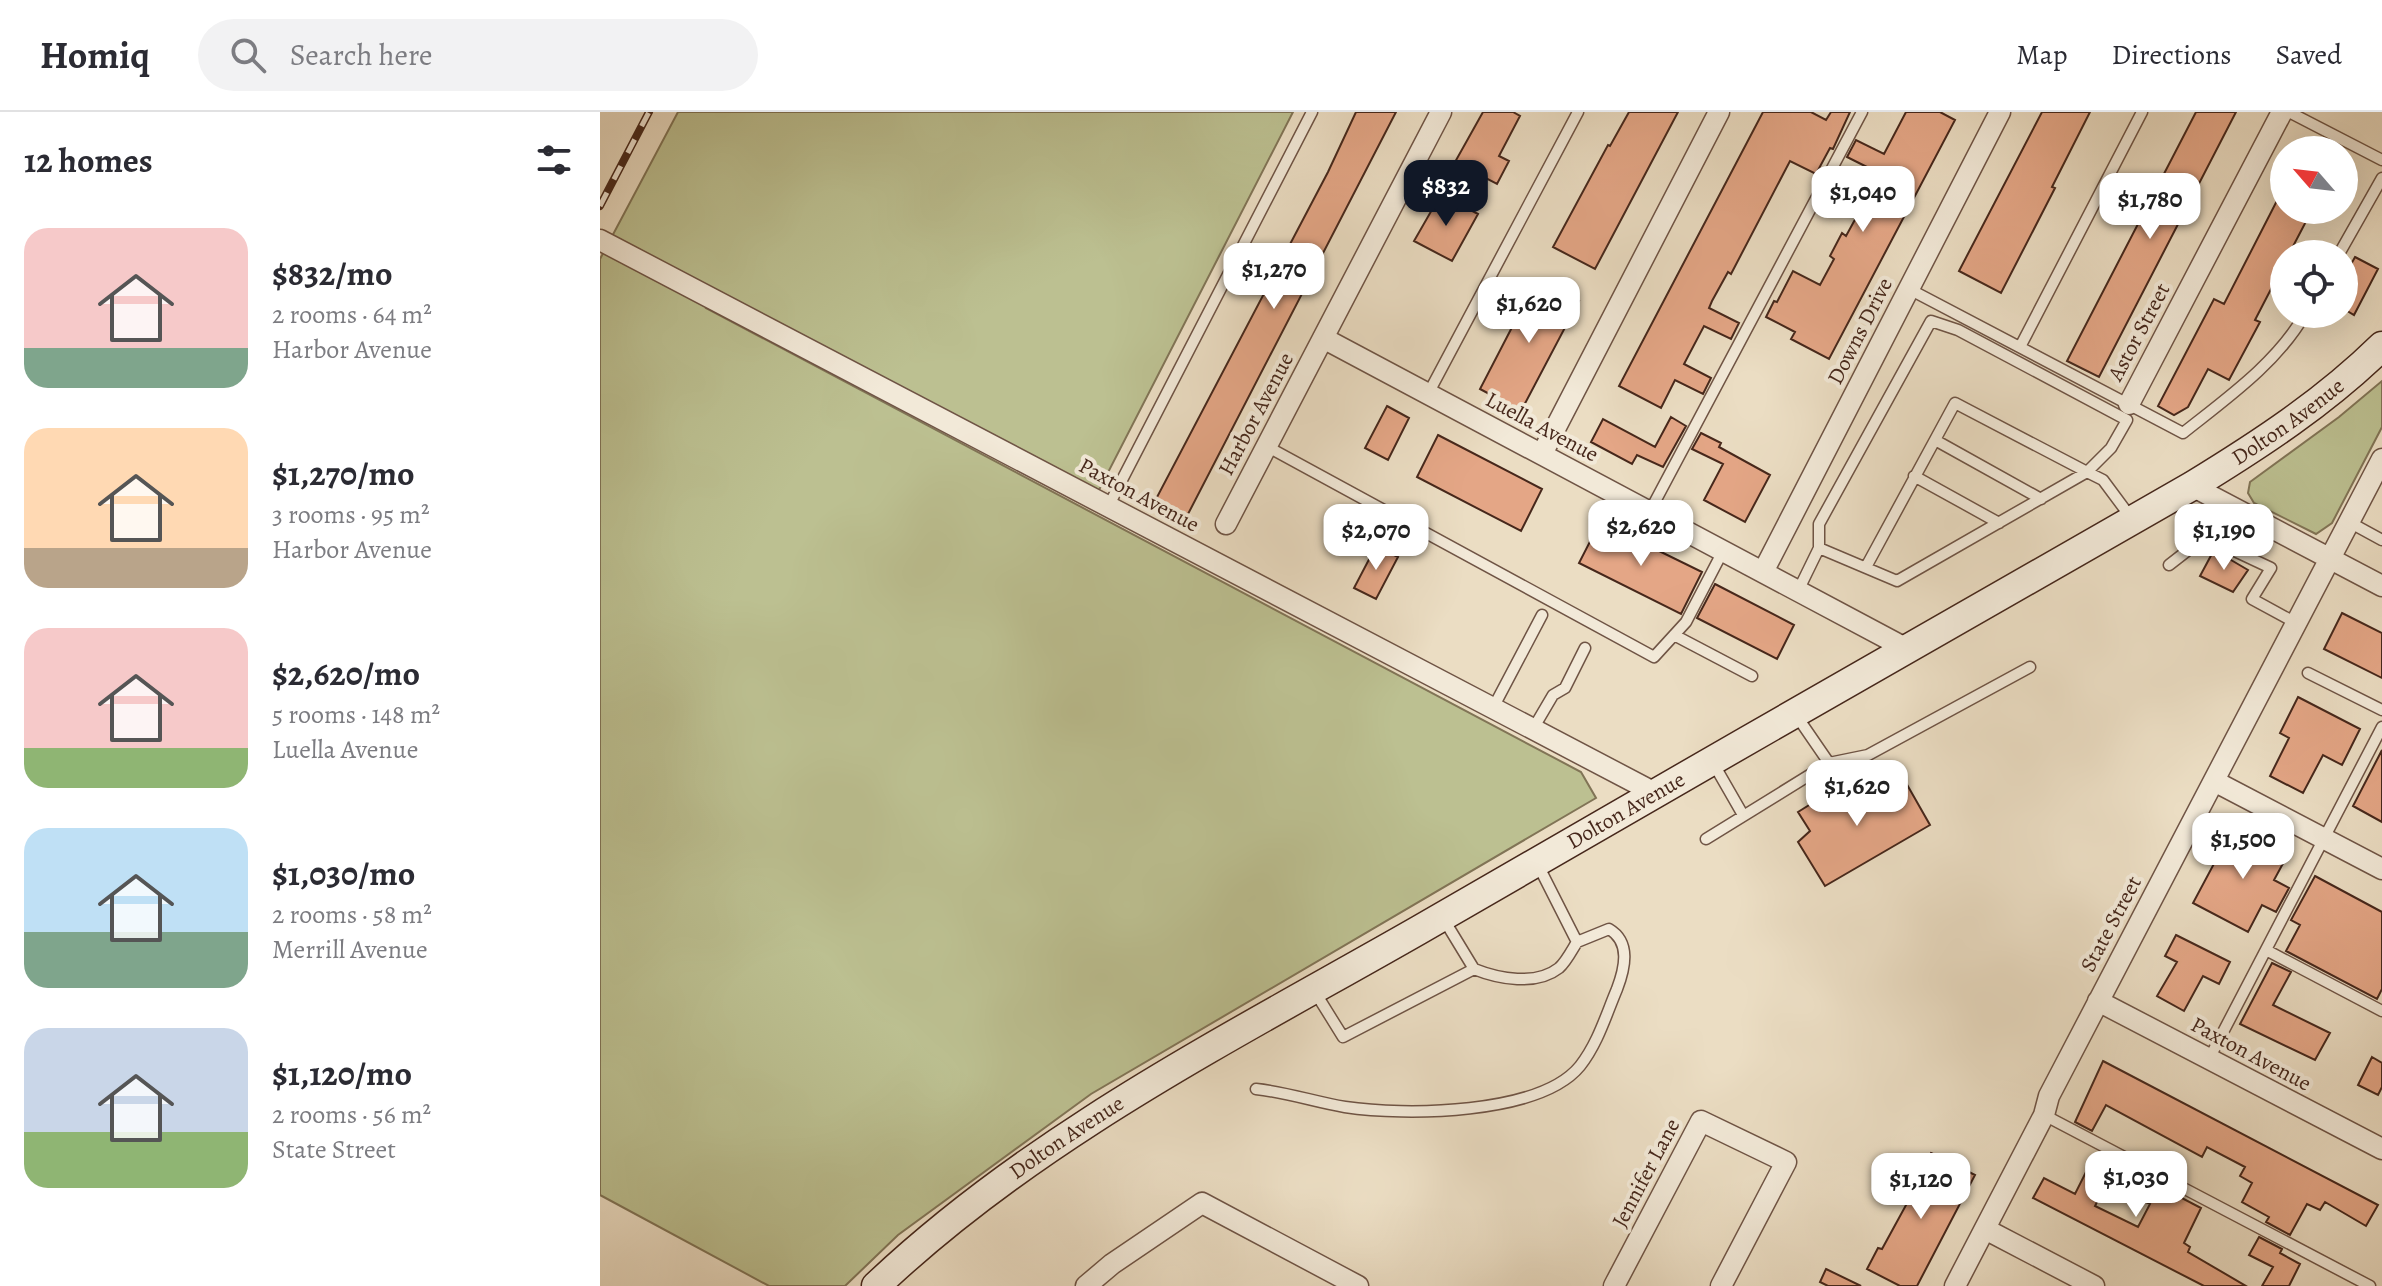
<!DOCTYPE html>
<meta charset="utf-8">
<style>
body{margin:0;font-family:Alegreya,serif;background:#f2f2f3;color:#2b2b33;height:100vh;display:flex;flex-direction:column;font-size:30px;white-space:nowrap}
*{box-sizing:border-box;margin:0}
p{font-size:26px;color:#7c7c81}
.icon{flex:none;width:44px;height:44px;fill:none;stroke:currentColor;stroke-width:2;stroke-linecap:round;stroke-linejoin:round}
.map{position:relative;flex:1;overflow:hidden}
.side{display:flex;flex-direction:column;background:#fff;width:600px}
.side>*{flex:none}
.needle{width:52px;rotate:298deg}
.tools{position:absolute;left:1670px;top:24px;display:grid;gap:16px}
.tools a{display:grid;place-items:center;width:88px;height:88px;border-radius:50%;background:#fff;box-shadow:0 8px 32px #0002;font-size:40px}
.price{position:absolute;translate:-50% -68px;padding:0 18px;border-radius:16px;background:#fff;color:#222;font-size:26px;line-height:52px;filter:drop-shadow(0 2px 4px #0008)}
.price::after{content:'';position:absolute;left:50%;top:48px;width:24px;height:18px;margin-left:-12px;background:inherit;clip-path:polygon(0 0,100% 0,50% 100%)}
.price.on{background:#111827;color:#fff}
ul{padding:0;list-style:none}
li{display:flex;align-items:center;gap:24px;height:200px;padding:0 24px}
li span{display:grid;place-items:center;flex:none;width:224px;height:160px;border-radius:24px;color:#555}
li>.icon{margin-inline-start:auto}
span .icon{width:96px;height:96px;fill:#fffc;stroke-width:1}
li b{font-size:34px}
h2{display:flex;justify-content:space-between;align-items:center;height:96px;padding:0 24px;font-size:34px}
header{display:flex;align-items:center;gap:48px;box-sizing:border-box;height:112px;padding:0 40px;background:#fff;border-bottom:2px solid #e1e1e2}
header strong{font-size:38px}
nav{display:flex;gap:44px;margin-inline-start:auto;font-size:28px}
.search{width:560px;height:72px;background:#f2f2f3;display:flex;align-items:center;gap:20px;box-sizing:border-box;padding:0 28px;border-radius:44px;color:#7c7c81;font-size:30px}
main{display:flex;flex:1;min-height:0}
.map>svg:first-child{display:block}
.green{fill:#bcc091;stroke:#817456;stroke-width:2}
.building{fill:#e4a686;stroke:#46271b;stroke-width:2;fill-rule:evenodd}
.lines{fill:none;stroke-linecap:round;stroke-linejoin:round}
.lane-casing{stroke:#6f5445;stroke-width:13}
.street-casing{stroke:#6f5445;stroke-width:23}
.secondary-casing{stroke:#46271b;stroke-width:31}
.lane{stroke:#f2e9d8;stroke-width:10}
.street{stroke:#f2e9d8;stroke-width:20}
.secondary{stroke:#f2e9d8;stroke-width:28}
.rail-casing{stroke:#46271b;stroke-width:8}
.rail{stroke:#f2e9d8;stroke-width:5;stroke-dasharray:15;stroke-linecap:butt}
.labels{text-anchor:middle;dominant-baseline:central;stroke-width:8;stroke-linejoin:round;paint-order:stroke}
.street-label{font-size:22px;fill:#46271b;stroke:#f2e9d8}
</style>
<header>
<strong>Homiq</strong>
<div class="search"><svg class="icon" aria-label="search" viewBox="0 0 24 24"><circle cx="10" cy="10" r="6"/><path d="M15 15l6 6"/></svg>Search here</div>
<nav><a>Map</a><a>Directions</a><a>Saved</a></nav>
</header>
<main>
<section class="side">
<h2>12 homes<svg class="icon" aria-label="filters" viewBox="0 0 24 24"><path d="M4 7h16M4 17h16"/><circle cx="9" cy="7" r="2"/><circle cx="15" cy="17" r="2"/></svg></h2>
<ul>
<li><span style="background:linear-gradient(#f6c9c9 75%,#7fa58c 0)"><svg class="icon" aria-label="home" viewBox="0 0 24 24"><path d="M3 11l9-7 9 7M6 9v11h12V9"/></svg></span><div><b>$832/mo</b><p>2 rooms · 64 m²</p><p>Harbor Avenue</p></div></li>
<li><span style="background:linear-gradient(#ffd9b3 75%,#b9a48a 0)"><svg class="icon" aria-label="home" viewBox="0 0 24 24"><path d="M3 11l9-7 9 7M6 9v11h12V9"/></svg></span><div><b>$1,270/mo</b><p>3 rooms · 95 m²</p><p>Harbor Avenue</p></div></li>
<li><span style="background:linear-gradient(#f6c9c9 75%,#8fb573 0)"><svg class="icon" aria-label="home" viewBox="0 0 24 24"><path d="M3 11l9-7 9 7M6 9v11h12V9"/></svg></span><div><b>$2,620/mo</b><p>5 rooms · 148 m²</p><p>Luella Avenue</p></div></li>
<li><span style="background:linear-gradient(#bfe0f5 65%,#7fa58c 0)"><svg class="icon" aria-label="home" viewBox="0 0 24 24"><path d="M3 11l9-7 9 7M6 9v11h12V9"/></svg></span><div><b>$1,030/mo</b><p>2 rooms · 58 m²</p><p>Merrill Avenue</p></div></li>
<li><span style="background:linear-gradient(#c9d6e8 65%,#8fb573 0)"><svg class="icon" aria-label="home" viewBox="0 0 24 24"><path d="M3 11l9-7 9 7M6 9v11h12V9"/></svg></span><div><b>$1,120/mo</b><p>2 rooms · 56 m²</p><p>State Street</p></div></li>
</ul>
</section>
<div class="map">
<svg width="1782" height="1174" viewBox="0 0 1782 1174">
<rect width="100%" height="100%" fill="#ebddc3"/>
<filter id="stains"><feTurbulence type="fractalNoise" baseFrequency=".0025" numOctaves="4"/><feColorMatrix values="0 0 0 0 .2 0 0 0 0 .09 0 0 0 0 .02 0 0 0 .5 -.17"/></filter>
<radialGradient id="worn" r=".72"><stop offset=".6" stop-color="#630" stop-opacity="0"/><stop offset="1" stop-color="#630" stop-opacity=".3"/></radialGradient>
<path class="green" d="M78 0H693L498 380 114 181 106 196 981 660 996 686 491 982 298 1123 245 1174H169L0 1083V147Z
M1782 269V315L1732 411 1716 422 1654 391 1648 381 1650 370 1739 305Z"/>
<path class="building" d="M756 0H796L587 404 556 387 728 60Z
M883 0H913L920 4 899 44 909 49 897 72 855 50Z
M1029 0H1078L995 157 953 135 1008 33 1010 34Z
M1163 0H1211L1226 8 1231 0H1250L1233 37 1230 36 1216 62 1190 49 1131 162 1128 160 1112 189 1109 196 1139 211 1131 227 1104 214 1084 252 1111 266 1103 282 1075 268 1061 296 1019 274Z
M1306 0H1340L1355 8 1229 247 1191 227 1195 220 1166 205 1174 189 1177 190 1193 159 1220 173 1234 147 1230 144 1242 121 1246 124 1263 93 1258 91 1275 59 1247 45 1256 28 1284 42Z
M1442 0H1490L1452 75 1455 76 1401 181 1359 159Z
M1596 0H1636L1499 265 1467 249Z
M1684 75V98H1712L1689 142H1684V152L1655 208 1660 210 1629 268 1608 257 1588 295 1574 303 1558 294 1614 187 1624 192Z
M841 82 878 102 852 149 814 129Z
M1755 145 1778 157 1754 203 1744 197V165Z
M937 167 979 189 921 299 880 277Z
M787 294 809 306 788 348 765 336Z
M1071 305 1086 314 1063 355 1037 343 1032 352 991 330 1003 307 1055 335Z
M1101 321 1121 331 1119 335 1170 363 1145 410 1104 388 1123 352 1092 337Z
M838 323 942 377 921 419 817 365Z
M1000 410 1102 460 1081 502 979 451Z
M776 434 798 445 776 487 754 476Z
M1614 438 1648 458 1633 480 1600 464Z
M1115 472 1194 513 1177 547 1097 506Z
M1742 501 1782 521V566L1724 537Z
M1698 585 1760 617 1742 653 1723 643 1703 681 1670 664 1689 626 1680 621Z
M1782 638V710L1753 694Z
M1251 667 1265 690 1305 669 1330 713 1225 774 1198 730 1210 719 1198 700Z
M1633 716 1687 744 1674 768 1689 776 1676 800 1662 793 1648 820 1593 791Z
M1715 764 1782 800V877L1777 887 1686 839 1700 813 1691 808Z
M1576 823 1630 850 1619 872 1603 864 1584 899 1557 884 1577 850 1565 844Z
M1672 851 1691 860 1673 893 1730 921 1715 948 1640 912Z
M1772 945 1782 951V975L1778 983 1758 973Z
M1503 949 1778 1093 1766 1114 1725 1090 1720 1098 1707 1092 1690 1123 1666 1110 1669 1105 1642 1090 1652 1071 1640 1064 1645 1055 1607 1035 1602 1045 1506 993 1492 1019 1475 1010Z
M1331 1041 1375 1063 1317 1174H1300L1267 1157 1278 1136 1282 1137 1311 1084 1292 1074 1300 1060 1317 1068Z
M1493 1046 1536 1067 1538 1063 1601 1096 1584 1131 1590 1135 1588 1140 1646 1174H1604L1433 1086 1444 1066 1475 1082ZM1507 1070 1550 1092 1538 1115 1495 1094Z
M1659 1125 1682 1137 1680 1141 1700 1152 1689 1174H1662L1673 1155 1649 1143Z
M1226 1157 1261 1174H1228L1220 1170Z"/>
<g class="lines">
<g class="lane-casing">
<path id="lane" d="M1689 0 1782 48
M1739 142 1782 66
M1309 177 1583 321C1627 286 1677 251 1705 202
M1420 235 1542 0
M828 282 978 0
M1335 328 1441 387
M666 334 1054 545 1086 510 1123 439
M1314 364 1399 411
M508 395 712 0
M1050 399 1262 0
M1749 410 1782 428
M1219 436V412L1331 209 1358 218 1527 308 1511 336 1487 360 1355 291 1266 455
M1569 453 1605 425 1671 456 1652 487 1696 511
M1198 479 1219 436 1297 469 1487 360 1503 368 1532 407
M1074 523 1152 564
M1708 561 1782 598
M893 596 942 503
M933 617 953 583 965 576 985 536
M1112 649 1143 703
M1229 651 1268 643 1430 555
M1106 727 1229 651 1196 603
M1666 838 1782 899
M874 857C899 867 936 874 959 856 966 850 972 838 977 830
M715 880 743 925 874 857 843 806
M1609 947 1782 615
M656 977C686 980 715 990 745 995 804 1004 940 1003 980 954 998 931 1006 903 1017 877 1025 856 1031 830 1009 817L977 830 937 751
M1444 1003 1770 1174"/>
</g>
<g class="street-casing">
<path id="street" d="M0 128 1055 681
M723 226 1307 537
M1529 292 1682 0
M942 342 1119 0
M1592 374 1782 474
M626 412 841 0
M1163 460 1400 0
M1614 669 1782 757
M1498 889 1782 1037
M1385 1117 1494 1174
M486 1174 512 1152 602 1091 758 1174
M1014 1174 1101 1009 1186 1050 1121 1174
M1355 1174 1444 1003 1449 984 1782 347"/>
</g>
<g class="secondary-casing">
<g id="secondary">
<path id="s1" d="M276 1174C434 1024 632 925 819 818 1076 669 1334 521 1592 374 1659 333 1725 290 1782 234"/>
</g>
</g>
<use href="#lane" class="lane"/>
<use href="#street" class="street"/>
<use href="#secondary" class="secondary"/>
<g class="rail-casing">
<path id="rail" d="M0 94 49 0"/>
</g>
<use href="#rail" class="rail"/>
</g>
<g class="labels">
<g class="street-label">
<text transform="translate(1260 219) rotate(-63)">Downs Drive</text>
<text transform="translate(1539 220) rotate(-62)">Astor Street</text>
<text transform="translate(656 302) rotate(-62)">Harbor Avenue</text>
<text stroke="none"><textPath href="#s1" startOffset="1658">Dolton Avenue</textPath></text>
<text transform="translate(942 315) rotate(28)">Luella Avenue</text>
<text transform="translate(539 383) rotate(28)">Paxton Avenue</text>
<text stroke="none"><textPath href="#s1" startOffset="890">Dolton Avenue</textPath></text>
<text transform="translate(1511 812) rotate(-62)">State Street</text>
<text transform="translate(1651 942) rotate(28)">Paxton Avenue</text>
<text stroke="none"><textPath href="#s1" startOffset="242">Dolton Avenue</textPath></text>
<text transform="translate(1046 1061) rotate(-62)">Jennifer Lane</text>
</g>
</g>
<rect width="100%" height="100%" filter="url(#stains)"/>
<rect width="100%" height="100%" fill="url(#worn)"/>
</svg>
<div class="tools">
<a><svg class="needle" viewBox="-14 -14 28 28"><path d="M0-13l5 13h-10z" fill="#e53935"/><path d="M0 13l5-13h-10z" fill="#7c7c81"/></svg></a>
<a><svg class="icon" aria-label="locate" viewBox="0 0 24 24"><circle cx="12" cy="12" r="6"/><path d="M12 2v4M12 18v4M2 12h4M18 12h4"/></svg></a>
</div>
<b class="price on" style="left:846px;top:116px">$832</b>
<b class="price" style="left:1263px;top:122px">$1,040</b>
<b class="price" style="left:1550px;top:129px">$1,780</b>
<b class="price" style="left:674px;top:199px">$1,270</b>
<b class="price" style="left:929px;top:233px">$1,620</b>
<b class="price" style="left:1041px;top:456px">$2,620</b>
<b class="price" style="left:776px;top:460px">$2,070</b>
<b class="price" style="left:1624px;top:460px">$1,190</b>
<b class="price" style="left:1257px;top:716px">$1,620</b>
<b class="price" style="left:1643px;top:769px">$1,500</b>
<b class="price" style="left:1536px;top:1107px">$1,030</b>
<b class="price" style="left:1321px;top:1109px">$1,120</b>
</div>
</main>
